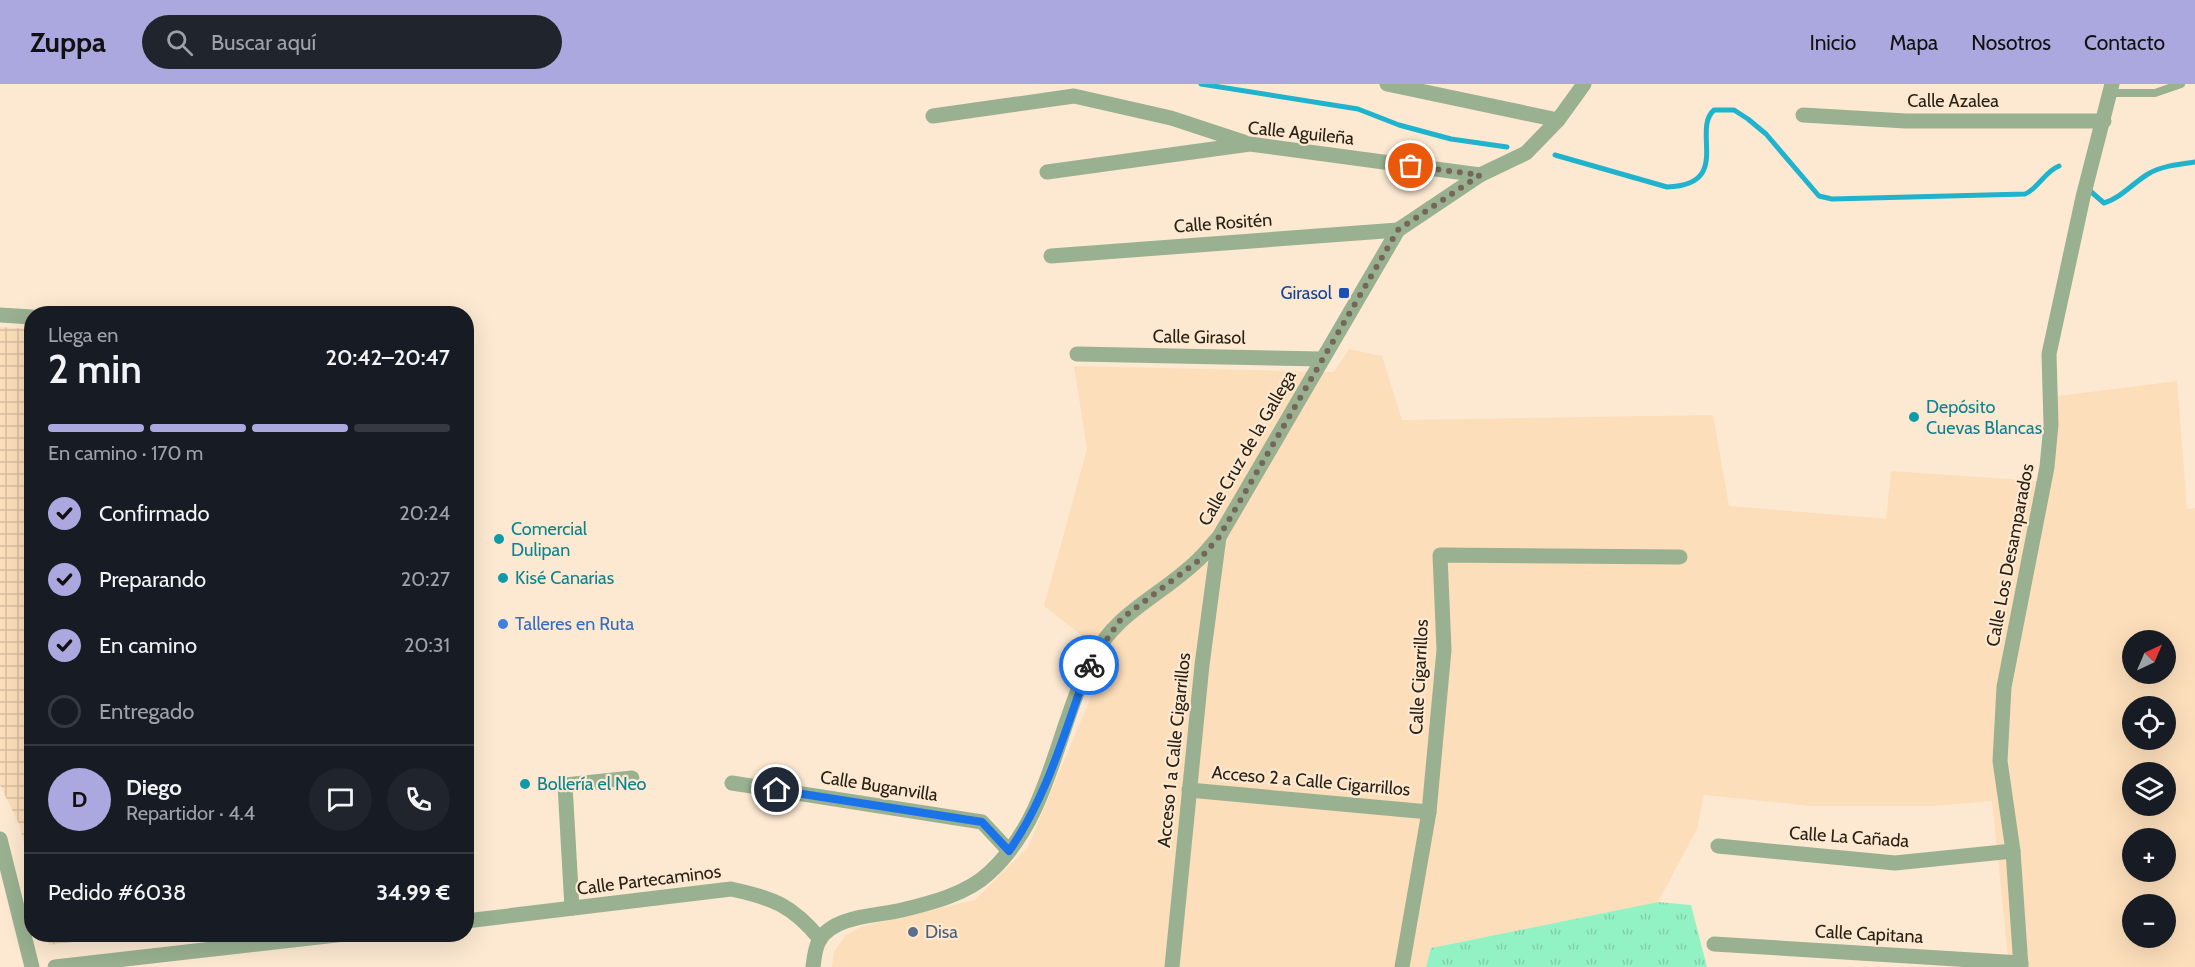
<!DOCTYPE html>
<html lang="es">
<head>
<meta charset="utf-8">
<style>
	:root { --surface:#171b24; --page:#20242c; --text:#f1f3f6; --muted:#9ea1a6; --line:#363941; --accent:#aba7df }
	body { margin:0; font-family:Cabin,sans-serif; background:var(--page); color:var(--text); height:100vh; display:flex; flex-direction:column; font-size:22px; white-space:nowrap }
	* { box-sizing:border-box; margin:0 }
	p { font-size:20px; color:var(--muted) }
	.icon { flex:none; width:33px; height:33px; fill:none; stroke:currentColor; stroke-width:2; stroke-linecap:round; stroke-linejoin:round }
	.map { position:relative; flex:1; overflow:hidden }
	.side { position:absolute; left:24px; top:222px; width:450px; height:636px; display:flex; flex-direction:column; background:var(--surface); border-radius:24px; box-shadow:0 6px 24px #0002 }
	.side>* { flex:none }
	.needle { width:39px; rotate:44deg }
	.buttons { position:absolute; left:2122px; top:546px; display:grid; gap:12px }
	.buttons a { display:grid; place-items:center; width:54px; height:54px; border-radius:50%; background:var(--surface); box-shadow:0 6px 24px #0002; font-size:30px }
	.pin { position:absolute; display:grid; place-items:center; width:51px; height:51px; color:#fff; margin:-26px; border:3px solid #fff; border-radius:50%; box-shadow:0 2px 6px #0007 }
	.courier { position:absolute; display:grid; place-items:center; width:60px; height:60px; margin:-30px; border:4px solid #1a73e8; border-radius:50%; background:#fff; color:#222; box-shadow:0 2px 8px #0007 }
	.overview em { font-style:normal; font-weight:600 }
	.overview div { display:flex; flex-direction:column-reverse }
	.overview { display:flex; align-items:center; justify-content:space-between; height:102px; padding:0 24px }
	h1 { font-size:39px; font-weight:600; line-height:45px }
	.bar { display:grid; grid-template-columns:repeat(4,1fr); gap:9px 6px; align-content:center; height:72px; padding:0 24px }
	.bar i { height:8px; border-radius:4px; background:var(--line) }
	.bar .active { background:var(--accent) }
	.bar p { grid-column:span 4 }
	.line { display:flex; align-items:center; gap:15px; padding:0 24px; border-top:2px solid var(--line) }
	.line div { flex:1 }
	.round { display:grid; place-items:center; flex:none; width:63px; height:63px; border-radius:32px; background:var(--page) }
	ol { padding:0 24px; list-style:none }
	li { display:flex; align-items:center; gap:18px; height:66px }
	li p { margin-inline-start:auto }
	li .icon { padding:6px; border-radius:50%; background:var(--accent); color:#111; stroke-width:4 }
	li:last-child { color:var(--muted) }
	li i { width:33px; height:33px; border:3px solid var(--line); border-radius:50% }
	header { display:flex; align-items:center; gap:36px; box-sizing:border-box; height:84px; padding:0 30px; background:var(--accent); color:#111 }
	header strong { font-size:28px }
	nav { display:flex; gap:33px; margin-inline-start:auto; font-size:21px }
	.search { width:420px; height:54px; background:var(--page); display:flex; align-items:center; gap:15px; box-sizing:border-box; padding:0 21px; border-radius:33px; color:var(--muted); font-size:22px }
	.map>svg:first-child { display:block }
</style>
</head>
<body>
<header>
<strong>Zuppa</strong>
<div class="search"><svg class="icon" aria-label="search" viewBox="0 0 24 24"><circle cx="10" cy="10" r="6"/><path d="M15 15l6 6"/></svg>Buscar aquí</div>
<nav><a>Inicio</a><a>Mapa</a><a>Nosotros</a><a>Contacto</a></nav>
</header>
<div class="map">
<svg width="2195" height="883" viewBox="0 0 2195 883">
	<defs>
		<pattern id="industrial-grid" width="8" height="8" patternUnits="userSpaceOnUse" patternTransform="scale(1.5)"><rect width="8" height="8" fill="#fcdeba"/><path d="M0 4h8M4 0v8" fill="none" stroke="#d8be9f"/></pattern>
		<pattern id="grass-tufts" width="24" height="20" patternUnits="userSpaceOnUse" patternTransform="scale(1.5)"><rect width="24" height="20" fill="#93f2c3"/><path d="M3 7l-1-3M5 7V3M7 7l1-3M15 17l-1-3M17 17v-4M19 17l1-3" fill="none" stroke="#7fcfa7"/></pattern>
	</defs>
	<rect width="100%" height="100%" fill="#fde9d1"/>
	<path fill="#fcdeba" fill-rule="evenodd" d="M1349,265L1382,272L1402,336L1713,331L1729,422L1886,435L1891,387L2051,398L2058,312L2177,297L2187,425L2195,424V883H2009L1992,717L1933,722H1811L1704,711L1697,745L1658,818L1431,864L1426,883H832L834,868L845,852L860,843L975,816L1028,763L1108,572L1044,522L1087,365L1074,282L1334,288ZM2133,556H2166V590H2133ZM2133,622H2166V656H2133ZM2133,688H2166V722H2133ZM2133,754H2166V788H2133ZM2133,820H2166V854H2133Z"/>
	<g fill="url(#industrial-grid)">
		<path d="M0,243L31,245V791L20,742L0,701Z"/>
		<path d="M46,851V850L131,851L49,861Z"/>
	</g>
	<path fill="url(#grass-tufts)" d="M1658,818L1691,821L1707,883H1426L1431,864Z"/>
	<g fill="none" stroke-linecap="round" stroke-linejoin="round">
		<g stroke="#1fb3ce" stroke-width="5">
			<path d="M1201,0L1358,25L1399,41L1451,55L1507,63"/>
			<path d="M1555,71L1667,103C1733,101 1691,46 1714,26H1734L1748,35L1766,50L1819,112L1832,115L2025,110C2039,104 2044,88 2059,82"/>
			<path d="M2089,106L2104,119C2121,114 2133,99 2148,90C2161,82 2180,80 2195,78"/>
		</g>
		<path stroke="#99b190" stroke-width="8" d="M2111,9H2155L2181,0"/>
		<g stroke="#99b190" stroke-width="15">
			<path d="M1387,0L1558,36"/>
			<path d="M1803,31L1906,37H2104"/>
			<path d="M933,32L1074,12L1171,34L1244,58"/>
			<path d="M1047,88L1250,60L1480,91"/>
			<path d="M1051,172L1398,146"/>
			<path d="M0,231L32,233"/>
			<path d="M1077,270L1321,275"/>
			<path d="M732,699L982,738L1009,767"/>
			<path d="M1189,706L1429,728"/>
			<path d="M0,755L32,883"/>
			<path d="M1718,762L1895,779L2013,767"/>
			<path d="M572,824L565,701L632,694"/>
			<path d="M466,837L731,805C773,814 792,821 820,855"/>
			<path d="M1714,860L2021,879"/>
			<path d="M55,883L345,850"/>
			<path d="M813,883C814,874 815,864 819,857C833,831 878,832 902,826C931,819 967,810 989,789C1049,735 1056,647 1090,578C1116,527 1160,513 1198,476C1206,469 1212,460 1219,453L1398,146L1480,91L1526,69L1558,36L1584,0"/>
			<path d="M1172,883L1202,581L1219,453"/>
			<path d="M1402,883L1429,728L1444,566L1440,471L1680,473"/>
			<path d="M2021,883L2013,767L2000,677L2004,603L2047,383L2051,340L2049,270L2083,113L2112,0"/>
		</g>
	</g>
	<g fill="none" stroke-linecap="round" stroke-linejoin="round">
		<path stroke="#746757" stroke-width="6" stroke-dasharray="0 10.8" d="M1089,581L1121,535L1198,477L1219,453L1398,146L1480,91L1411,82"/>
		<path stroke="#1a73e8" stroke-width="8" d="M777,706L982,738L1009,767C1048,712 1066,643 1089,581"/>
	</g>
	<rect fill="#1a4fb4" stroke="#fde9d1" stroke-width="2" x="1338" y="203" width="12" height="12" rx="3"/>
	<g fill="#0f9aa8" stroke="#fde9d1" stroke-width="2">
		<circle cx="1914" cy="333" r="6"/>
		<circle cx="499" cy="455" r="6"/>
		<circle cx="503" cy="494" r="6"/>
		<circle cx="525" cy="700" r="6"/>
	</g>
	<circle fill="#3f7fe0" stroke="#fde9d1" stroke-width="2" cx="503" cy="540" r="6"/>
	<circle fill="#5c6f8a" stroke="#fde9d1" stroke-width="2" cx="913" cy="848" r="6"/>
	<g text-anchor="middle" stroke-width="4.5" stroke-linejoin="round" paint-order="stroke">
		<g font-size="18" fill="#2a2115" stroke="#fde9d1">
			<text x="1953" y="23">Calle Azalea</text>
			<text transform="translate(1301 49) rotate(6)" y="6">Calle Aguileña</text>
			<text transform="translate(1223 139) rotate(-4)" y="6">Calle Rositén</text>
			<text transform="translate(1199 253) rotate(1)" y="6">Calle Girasol</text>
			<text transform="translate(1247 364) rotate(-60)" y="6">Calle Cruz de la Gallega</text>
			<text transform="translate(2010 471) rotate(-79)" y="6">Calle Los Desamparados</text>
			<text transform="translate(1419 593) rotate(-87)" y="6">Calle Cigarrillos</text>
			<text transform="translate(1174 666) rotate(-84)" y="6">Acceso 1 a Calle Cigarrillos</text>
			<text transform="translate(1311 697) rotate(5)" y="6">Acceso 2 a Calle Cigarrillos</text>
			<text transform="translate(879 702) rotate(9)" y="6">Calle Buganvilla</text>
			<text transform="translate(1849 753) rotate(4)" y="6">Calle La Cañada</text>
			<text transform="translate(649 796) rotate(-7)" y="6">Calle Partecaminos</text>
			<text transform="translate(1869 850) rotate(3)" y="6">Calle Capitana</text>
		</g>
		<g font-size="18" fill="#164399" stroke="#fde9d1" text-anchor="end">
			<text x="1332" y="215">Girasol</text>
		</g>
		<g font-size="18" fill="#0d838f" stroke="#fde9d1" text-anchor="start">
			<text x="1926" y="329">Depósito<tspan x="1926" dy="21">Cuevas Blancas</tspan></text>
			<text x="511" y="451">Comercial<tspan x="511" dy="21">Dulipan</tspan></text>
			<text x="515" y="500">Kisé Canarias</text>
			<text x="537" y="706">Bollería el Neo</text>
		</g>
		<g font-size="18" fill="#366cbe" stroke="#fde9d1" text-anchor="start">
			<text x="515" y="546">Talleres en Ruta</text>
		</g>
		<g font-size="18" fill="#4e5e75" stroke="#fde9d1" text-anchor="start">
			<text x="925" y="854">Disa</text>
		</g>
	</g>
</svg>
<div class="buttons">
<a><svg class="needle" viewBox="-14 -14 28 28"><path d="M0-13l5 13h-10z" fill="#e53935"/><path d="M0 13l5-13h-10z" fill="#9ea1a6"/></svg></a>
<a><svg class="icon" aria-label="locate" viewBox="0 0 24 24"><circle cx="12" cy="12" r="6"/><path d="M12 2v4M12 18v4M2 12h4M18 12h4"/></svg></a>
<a><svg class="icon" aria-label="layers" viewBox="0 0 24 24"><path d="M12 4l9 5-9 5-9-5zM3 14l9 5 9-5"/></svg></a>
<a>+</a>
<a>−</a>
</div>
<div class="pin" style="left:1411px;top:82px;background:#ea580c"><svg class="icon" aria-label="bag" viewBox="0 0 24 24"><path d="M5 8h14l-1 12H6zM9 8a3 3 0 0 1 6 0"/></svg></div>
<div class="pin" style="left:777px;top:706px;background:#1f2937"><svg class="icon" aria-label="home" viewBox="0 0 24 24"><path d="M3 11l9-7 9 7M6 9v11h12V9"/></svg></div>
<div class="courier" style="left:1089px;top:581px"><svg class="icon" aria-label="bike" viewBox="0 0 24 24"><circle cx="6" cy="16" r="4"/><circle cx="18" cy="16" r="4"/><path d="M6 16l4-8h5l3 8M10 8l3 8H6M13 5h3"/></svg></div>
<section class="side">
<div class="overview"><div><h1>2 min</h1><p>Llega en</p></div><em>20:42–20:47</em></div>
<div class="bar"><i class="active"></i><i class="active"></i><i class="active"></i><i></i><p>En camino · 170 m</p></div>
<ol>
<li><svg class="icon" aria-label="check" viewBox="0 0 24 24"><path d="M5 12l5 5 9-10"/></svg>Confirmado<p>20:24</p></li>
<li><svg class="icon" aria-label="check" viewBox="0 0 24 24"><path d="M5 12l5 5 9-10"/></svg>Preparando<p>20:27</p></li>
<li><svg class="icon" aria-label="check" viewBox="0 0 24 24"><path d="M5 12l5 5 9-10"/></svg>En camino<p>20:31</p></li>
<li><i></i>Entregado</li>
</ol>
<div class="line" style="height:108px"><b class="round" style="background:var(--accent);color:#111">D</b><div><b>Diego</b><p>Repartidor · 4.4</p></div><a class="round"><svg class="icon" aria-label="chat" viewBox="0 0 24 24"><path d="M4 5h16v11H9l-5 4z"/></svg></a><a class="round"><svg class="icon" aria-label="phone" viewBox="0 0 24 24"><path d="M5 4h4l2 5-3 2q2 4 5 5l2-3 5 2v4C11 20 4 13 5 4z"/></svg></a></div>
<div class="line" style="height:78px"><div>Pedido #6038</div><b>34.99 €</b></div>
</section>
</div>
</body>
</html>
